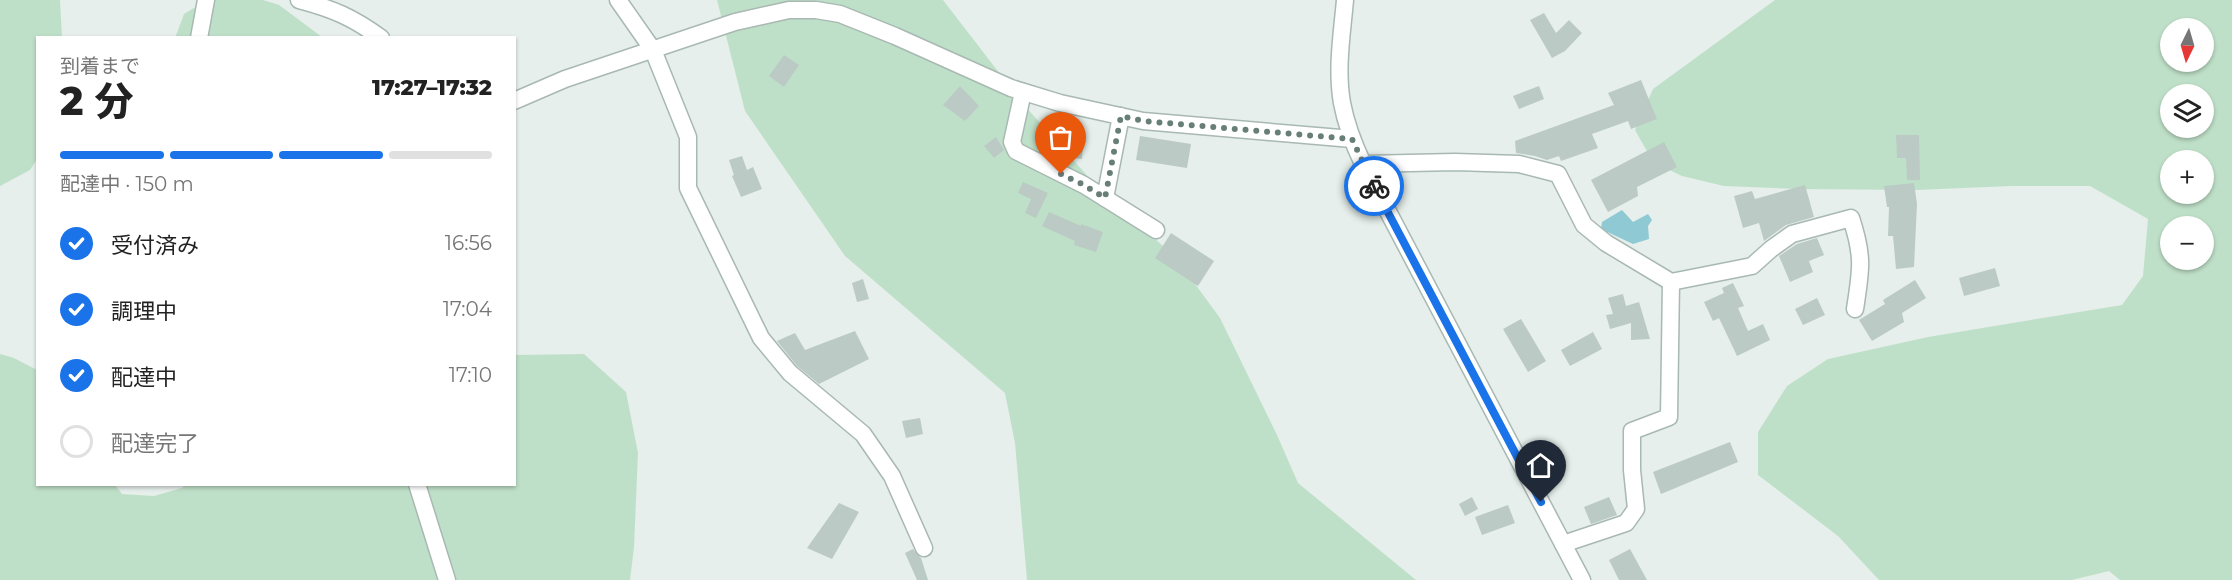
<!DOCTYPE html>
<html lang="ja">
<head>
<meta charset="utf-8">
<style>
	:root { --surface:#fff; --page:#f6f6f6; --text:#222; --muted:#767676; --line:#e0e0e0; --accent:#1a73e8 }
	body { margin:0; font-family:Montserrat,"Noto Sans JP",sans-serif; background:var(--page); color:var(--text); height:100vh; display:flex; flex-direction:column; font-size:22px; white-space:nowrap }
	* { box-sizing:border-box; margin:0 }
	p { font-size:20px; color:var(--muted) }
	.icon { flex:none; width:33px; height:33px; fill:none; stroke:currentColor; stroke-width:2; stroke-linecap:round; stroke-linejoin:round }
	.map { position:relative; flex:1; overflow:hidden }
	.side { position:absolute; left:36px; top:36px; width:480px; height:450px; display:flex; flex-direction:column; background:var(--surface); border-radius:0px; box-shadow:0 2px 4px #0004 }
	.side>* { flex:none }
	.needle { width:39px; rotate:185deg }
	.buttons { position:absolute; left:2160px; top:18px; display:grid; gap:12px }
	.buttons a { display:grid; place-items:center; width:54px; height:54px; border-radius:50%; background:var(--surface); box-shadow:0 2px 4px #0004; font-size:30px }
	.pin { position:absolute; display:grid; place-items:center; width:51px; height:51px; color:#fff; margin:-62px -26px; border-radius:50% 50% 50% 0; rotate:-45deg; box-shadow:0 0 6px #0007 }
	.pin .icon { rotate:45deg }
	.courier { position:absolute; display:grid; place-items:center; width:60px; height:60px; margin:-30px; border:4px solid #1a73e8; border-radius:50%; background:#fff; color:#222; box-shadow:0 2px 8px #0007 }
	.headline em { font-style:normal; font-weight:800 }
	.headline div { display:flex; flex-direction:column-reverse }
	.headline { display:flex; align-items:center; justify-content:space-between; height:102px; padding:0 24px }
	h1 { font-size:39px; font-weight:800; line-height:45px }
	.bar { display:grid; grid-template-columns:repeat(4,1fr); gap:9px 6px; align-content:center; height:72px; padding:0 24px }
	.bar i { height:8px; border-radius:4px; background:var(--line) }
	.bar .current { background:var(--accent) }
	.bar p { grid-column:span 4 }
	ol { padding:0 24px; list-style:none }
	li { display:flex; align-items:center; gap:18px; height:66px }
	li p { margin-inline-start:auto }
	li .icon { padding:6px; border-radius:50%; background:var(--accent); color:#fff; stroke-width:4 }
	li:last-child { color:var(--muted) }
	li i { width:33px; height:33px; border:3px solid var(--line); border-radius:50% }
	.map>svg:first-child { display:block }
</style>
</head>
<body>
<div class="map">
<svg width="2232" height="580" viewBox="0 0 2232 580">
	<rect width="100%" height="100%" fill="#e6efeb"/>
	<g fill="#bfe0c8" fill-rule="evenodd">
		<path d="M0,0H60L62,37L38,38L37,159L30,170L0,186Z"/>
		<path d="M207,0H263L279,5L322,37L175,38L184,14Z"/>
		<path d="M717,0H943L1024,105L1092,181L1176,258L1220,318L1277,435L1298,483L1416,580H1027L1015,443L1005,393L845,256L745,111Z"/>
		<path d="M1775,0H2232V580H2120L2109,571L2072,580H1879L1838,536L1758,475V432L1787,386L1828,359L1928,337L2122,305L2143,276L2148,219L2090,186H2011L1916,190L1797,189L1724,186L1682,176L1653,162L1635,130L1653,89ZM2170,28H2204V62H2170ZM2170,94H2204V128H2170ZM2170,160H2204V194H2170ZM2170,226H2204V260H2170Z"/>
		<path d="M0,354L14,358L37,370L38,484L115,485L122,494L154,496L182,488L185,484H514L515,355L584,354L626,392L638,453L634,547L630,580H0Z"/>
	</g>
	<path fill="#8ec9d4" d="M1622,210L1633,222L1648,214L1652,220L1648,226L1649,239L1633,244L1601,229L1602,222Z"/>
	<g fill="#bbcac4">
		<path d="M1544,13L1556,33L1569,20L1582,33L1565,51L1552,58L1530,20Z"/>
		<path d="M784,55L799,65L784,87L769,76Z"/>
		<path d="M1641,80L1657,119L1631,129L1628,121L1592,134L1598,148L1561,161L1559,156L1547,160L1535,156L1516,153L1515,141L1614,105L1608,93Z"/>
		<path d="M960,86L979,106L965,121L943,105Z"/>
		<path d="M1539,86L1544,99L1519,109L1513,96Z"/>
		<path d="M1054,130L1073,132V135L1084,137L1082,159L1051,156Z"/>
		<path d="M1896,135H1919L1920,180H1907L1906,158H1897Z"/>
		<path d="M1140,136L1191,144L1187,168L1136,160Z"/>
		<path d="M996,137L1004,150L994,158L984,146Z"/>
		<path d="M1664,142L1677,167L1637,187L1638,196L1608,212L1591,180Z"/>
		<path d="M742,156L747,170L753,167L762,189L741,197L732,176L734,175L729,160Z"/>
		<path d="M1023,182L1048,193L1036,218L1025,213L1031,199L1018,193Z"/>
		<path d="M1914,183L1917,204L1914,267L1896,269L1893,236H1888L1889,207H1887L1884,186Z"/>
		<path d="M1805,185L1814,217L1786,225L1764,241L1759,223L1743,228L1734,196L1752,191L1755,199Z"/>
		<path d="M1049,212L1081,226V224L1103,232L1096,252L1074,245L1075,241L1042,226Z"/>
		<path d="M1171,233L1214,261L1198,286L1155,258Z"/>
		<path d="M1817,238L1824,255L1809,261L1813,272L1790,282L1779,256L1797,244Z"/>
		<path d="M1995,268L2000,286L1964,296L1959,278Z"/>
		<path d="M863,279L869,299L857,302L852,283Z"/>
		<path d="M1915,280L1926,298L1902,313L1904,322L1872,341L1859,320L1885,304L1883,300Z"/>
		<path d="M1733,283L1744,306L1738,308L1748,331L1763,324L1770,340L1737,356L1719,318L1713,321L1704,302L1724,293L1722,288Z"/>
		<path d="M1623,294L1626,306L1639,302L1650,339L1631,340V323L1610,329L1606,315L1613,314L1608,298Z"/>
		<path d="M1817,298L1825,315L1803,325L1795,309Z"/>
		<path d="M1521,319L1546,361L1528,372L1503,329Z"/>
		<path d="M855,331L869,359L819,384L797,366L777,341L795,333L805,350Z"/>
		<path d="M1593,332L1602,349L1570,366L1561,350Z"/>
		<path d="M920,418L923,434L906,438L902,421Z"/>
		<path d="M1730,442L1738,462L1661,494L1653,472Z"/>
		<path d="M1472,497L1478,509L1465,516L1459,504Z"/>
		<path d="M1609,497L1617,515L1591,524L1584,507Z"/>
		<path d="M839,503L859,512L832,559L807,548Z"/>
		<path d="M1508,505L1515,523L1482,535L1475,517Z"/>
		<path d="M913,549L921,558L928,580H917L905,553Z"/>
		<path d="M1630,549L1647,580H1619L1609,560Z"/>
	</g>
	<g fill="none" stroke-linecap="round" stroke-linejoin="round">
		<g stroke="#a8b8b2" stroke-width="19">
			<g id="minor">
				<path d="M299,0C333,9 352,17 381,38"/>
				<path d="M618,0L653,50L688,137V188L761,338L790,373L863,434L892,476L924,548"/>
				<path d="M1345,0C1342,34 1336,69 1342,103C1346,124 1354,145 1363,164L1582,580"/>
				<path d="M199,38L206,0"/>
				<path d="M1023,92L1012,142L1016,151L1084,185L1156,230"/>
				<path d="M514,101L565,79L735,22L789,10H816L840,14L895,36L1011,88L1060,103L1143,121L1352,139"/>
				<path d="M1363,164L1455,162L1519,164L1558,174L1584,225L1606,243L1671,282L1752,266L1771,249L1792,234L1851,218C1864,257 1861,270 1855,309"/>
				<path d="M1105,198L1121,116"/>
				<path d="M417,484L447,580"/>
				<path d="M1563,544L1626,523L1636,509L1632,470V431L1669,417L1671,282"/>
			</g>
		</g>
		<use href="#minor" stroke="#fff" stroke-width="16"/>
	</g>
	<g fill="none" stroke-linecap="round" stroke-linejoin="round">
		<path stroke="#687f78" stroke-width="6" stroke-dasharray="0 10.8" d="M1061,174L1084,185L1105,198L1121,116L1143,121L1352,139L1374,186"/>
		<path stroke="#1a73e8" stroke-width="8" d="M1374,186L1541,502"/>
	</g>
</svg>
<div class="buttons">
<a><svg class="needle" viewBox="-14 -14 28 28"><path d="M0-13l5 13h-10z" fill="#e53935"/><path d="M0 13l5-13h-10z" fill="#767676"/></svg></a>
<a><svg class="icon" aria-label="layers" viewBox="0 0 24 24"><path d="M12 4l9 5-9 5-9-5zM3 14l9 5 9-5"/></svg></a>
<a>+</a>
<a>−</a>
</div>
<div class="pin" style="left:1061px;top:174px;background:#ea580c"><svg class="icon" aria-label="bag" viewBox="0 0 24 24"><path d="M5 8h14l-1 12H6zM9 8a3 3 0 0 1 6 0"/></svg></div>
<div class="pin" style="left:1541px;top:502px;background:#1f2937"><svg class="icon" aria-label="home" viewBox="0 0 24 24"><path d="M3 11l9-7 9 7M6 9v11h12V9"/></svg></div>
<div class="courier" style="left:1374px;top:186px"><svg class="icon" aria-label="bike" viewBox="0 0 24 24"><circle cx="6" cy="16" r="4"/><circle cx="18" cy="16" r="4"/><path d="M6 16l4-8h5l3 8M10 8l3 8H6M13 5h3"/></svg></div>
<section class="side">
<div class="headline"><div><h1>2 分</h1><p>到着まで</p></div><em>17:27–17:32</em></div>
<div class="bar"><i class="current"></i><i class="current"></i><i class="current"></i><i></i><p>配達中 · 150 m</p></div>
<ol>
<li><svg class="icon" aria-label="check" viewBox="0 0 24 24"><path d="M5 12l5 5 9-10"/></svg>受付済み<p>16:56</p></li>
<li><svg class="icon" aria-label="check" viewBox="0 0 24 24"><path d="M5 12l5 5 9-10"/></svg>調理中<p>17:04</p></li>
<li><svg class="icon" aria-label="check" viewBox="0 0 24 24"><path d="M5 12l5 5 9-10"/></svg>配達中<p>17:10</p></li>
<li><i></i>配達完了</li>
</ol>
</section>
</div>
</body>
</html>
